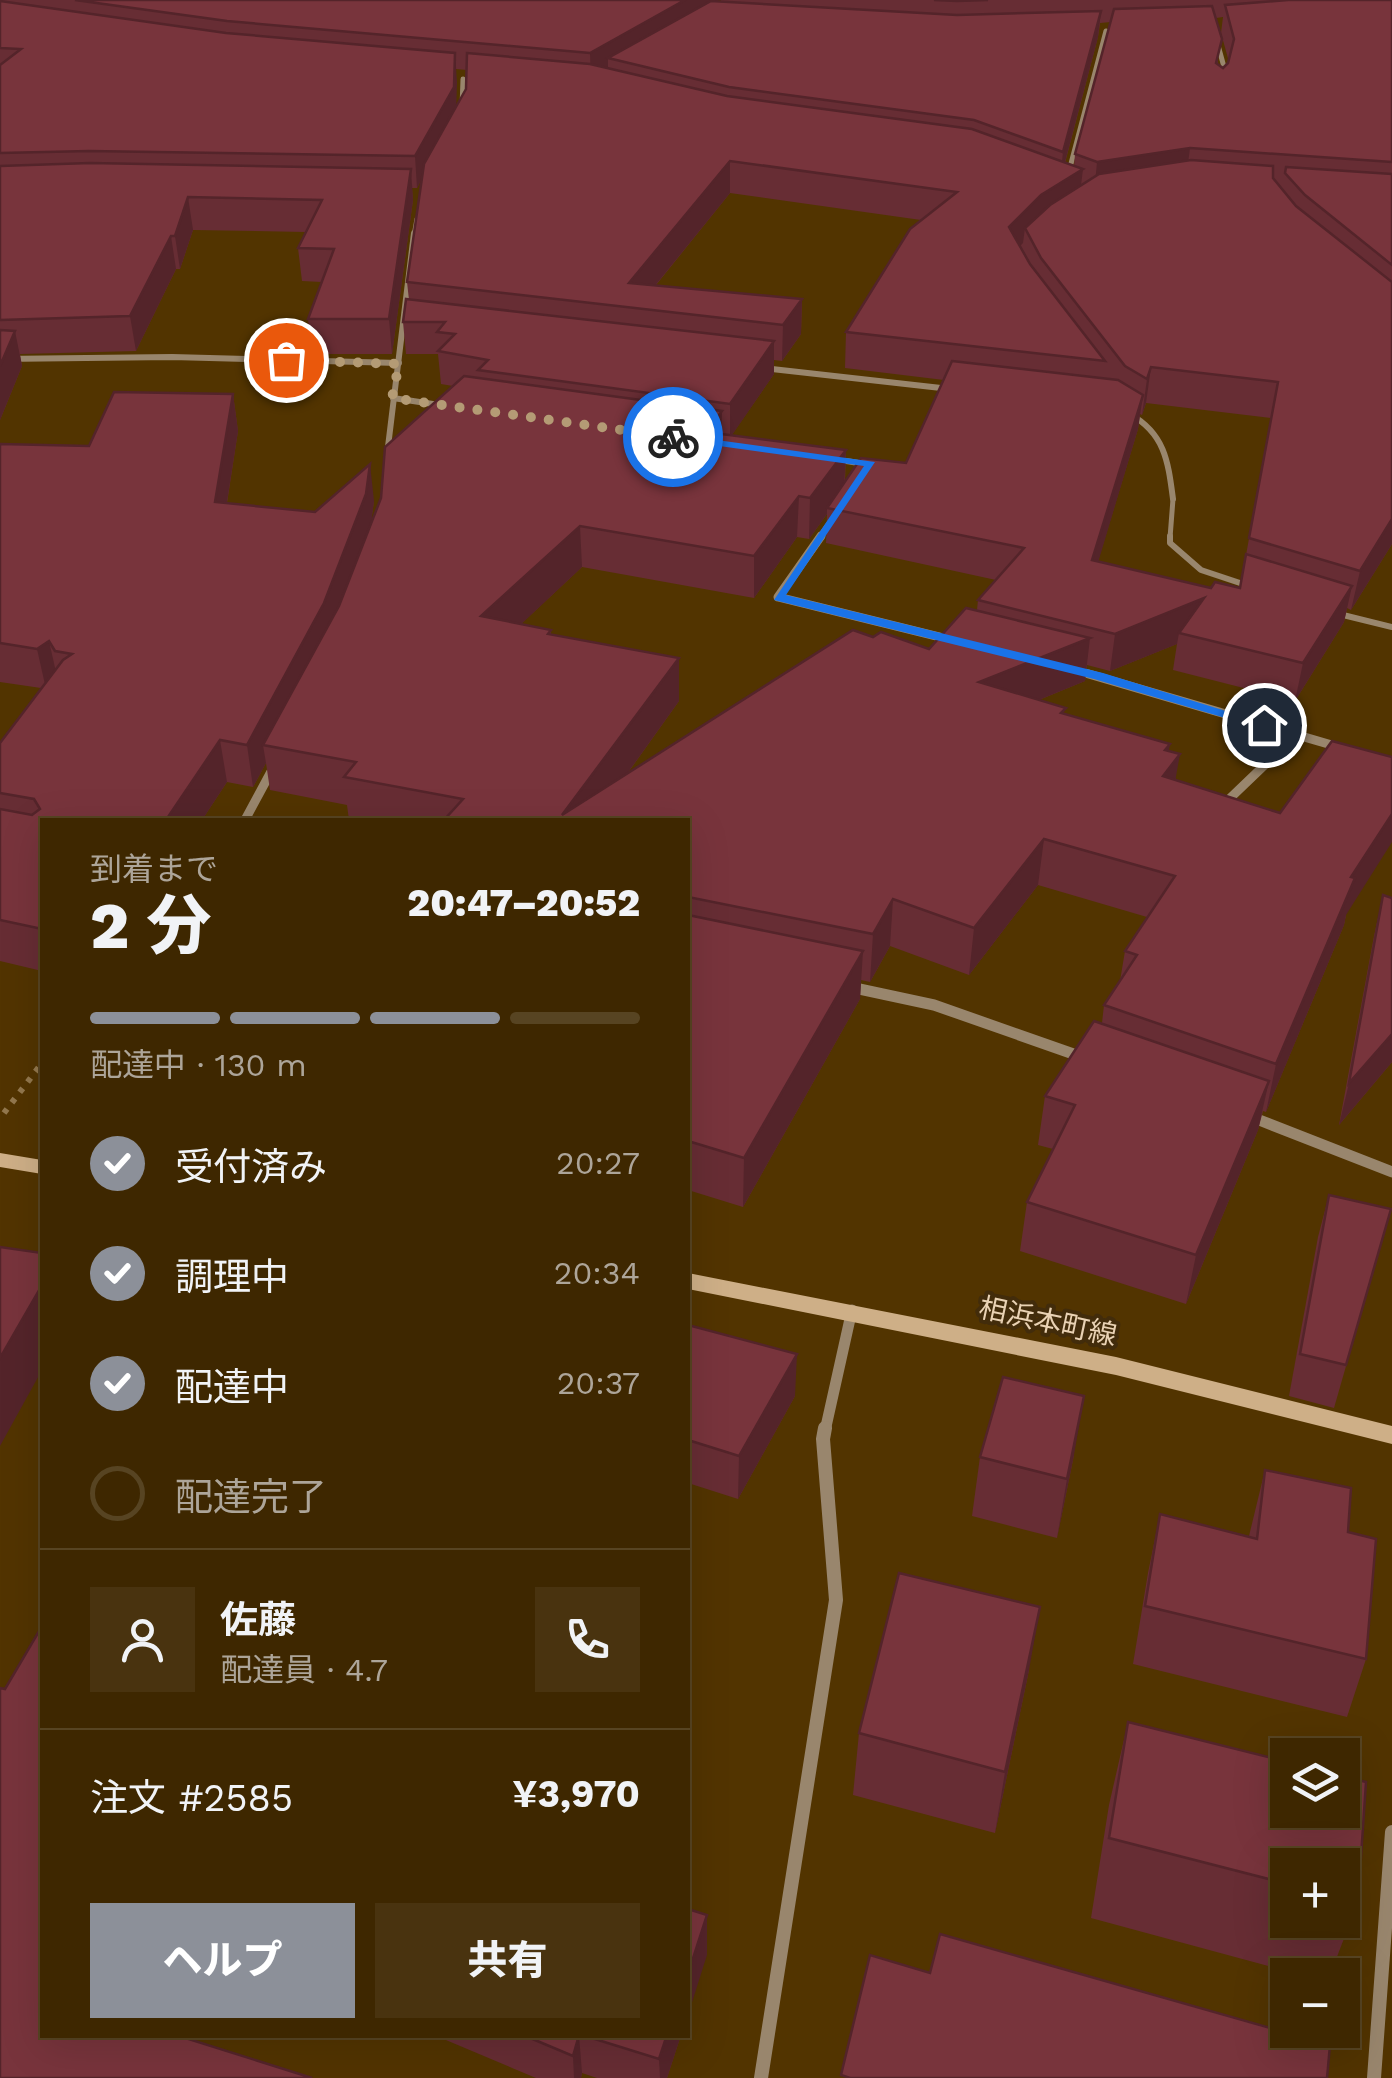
<!DOCTYPE html>
<html lang="ja">
<head>
<meta charset="utf-8">
<style>
	:root { --surface:#3e2700; --page:#49330f; --text:#f1f3f6; --muted:#ada599; --line:#574422; --accent:#8c9099 }
	body { margin:0; font-family:"Work Sans","Noto Sans JP",sans-serif; background:var(--page); color:var(--text); height:100vh; display:flex; flex-direction:column; font-size:38px; white-space:nowrap }
	* { box-sizing:border-box; margin:0 }
	p { font-size:32px; color:var(--muted) }
	.icon { flex:none; width:55px; height:55px; fill:none; stroke:currentColor; stroke-width:2; stroke-linecap:round; stroke-linejoin:round }
	.map { position:relative; flex:1; overflow:hidden }
	.details { position:absolute; left:40px; top:818px; width:650px; height:1220px; display:flex; flex-direction:column; background:var(--surface); border-radius:0px; box-shadow:0 10px 40px #0002,0 0 0 2px var(--line) }
	.details>* { flex:none }
	.buttons { position:absolute; left:1270px; top:1738px; display:grid; gap:20px }
	.buttons a { display:grid; place-items:center; width:90px; height:90px; border-radius:0px; background:var(--surface); box-shadow:0 10px 40px #0002,0 0 0 2px var(--line); font-size:50px }
	.pin { position:absolute; display:grid; place-items:center; width:85px; height:85px; color:#fff; margin:-42px; border:5px solid #fff; border-radius:50%; box-shadow:0 2px 10px #0007 }
	.courier { position:absolute; display:grid; place-items:center; width:100px; height:100px; margin:-50px; border:8px solid #1a73e8; border-radius:50%; background:#fff; color:#222; box-shadow:0 2px 12px #0007 }
	.summary em { font-style:normal; font-weight:800 }
	.summary div { display:flex; flex-direction:column-reverse }
	.summary { display:flex; align-items:center; justify-content:space-between; height:170px; padding:0 50px }
	h1 { font-size:65px; font-weight:800; line-height:75px }
	.bar { display:grid; grid-template-columns:repeat(4,1fr); gap:15px 10px; align-content:center; height:120px; padding:0 50px }
	.bar i { height:12px; border-radius:8px; background:var(--line) }
	.bar .on { background:var(--accent) }
	.bar p { grid-column:span 4 }
	.line { display:flex; align-items:center; gap:25px; padding:0 50px; border-top:2px solid var(--line) }
	.line div { flex:1 }
	.round { display:grid; place-items:center; flex:none; width:105px; height:105px; border-radius:0px; background:var(--page) }
	ol { padding:0 50px; list-style:none }
	li { display:flex; align-items:center; gap:30px; height:110px }
	li p { margin-inline-start:auto }
	li .icon { padding:10px; border-radius:50%; background:var(--accent); color:#fff; stroke-width:4 }
	li:last-child { color:var(--muted) }
	li i { width:55px; height:55px; border:5px solid var(--line); border-radius:50% }
	.cta { display:flex; gap:20px; margin-top:auto; padding:20px 50px }
	.cta a { flex:1; height:115px; border-radius:0px; background:var(--accent); color:#fff; font-size:40px; font-weight:800; line-height:115px; text-align:center }
	.cta a+a { background:var(--page); color:var(--text) }
	.map>svg:first-child { display:block }
</style>
</head>
<body>
<div class="map">
<svg width="1392" height="2078" viewBox="0 0 1392 2078">
	<rect width="100%" height="100%" fill="#523400"/>
	<g fill="none" stroke-linecap="round" stroke-linejoin="round">
		<path stroke="#92774d" stroke-width="6" stroke-dasharray="5 8" stroke-linecap="butt" d="M4,1113L42,1063"/>
		<path stroke="#99866d" stroke-width="5" d="M1170,538L1173,499"/>
		<g stroke="#99866d" stroke-width="6">
			<path d="M1170,536V543L1201,570L1249,586"/>
			<path d="M1339,614L1392,627"/>
		</g>
		<g stroke="#99866d" stroke-width="5">
			<path d="M1216,38L1224,67L1220,80"/>
			<path d="M462,108L463,79"/>
			<path d="M1068,175L1106,31"/>
			<path d="M414,236L417,219"/>
		</g>
		<g stroke="#99866d" stroke-width="6">
			<path d="M0,359L172,357L399,363"/>
			<path d="M763,368L950,389"/>
			<path d="M393,398L446,406"/>
			<path d="M1130,414C1165,434 1168,461 1173,499"/>
			<path d="M387,455L414,233"/>
			<path d="M834,459L871,465"/>
			<path d="M819,538L832,520"/>
		</g>
		<g stroke="#99866d" stroke-width="9">
			<path d="M821,536L778,597L952,640"/>
			<path d="M1075,670L1342,748"/>
			<path d="M1224,804L1297,734"/>
			<path d="M245,820L273,768"/>
		</g>
		<g stroke="#99866d" stroke-width="11">
			<path d="M850,987L934,1005L1082,1057"/>
			<path d="M1249,1116L1392,1172"/>
			<path d="M825,1431L852,1310"/>
		</g>
		<g stroke="#99866d" stroke-width="14">
			<path d="M761,2078L836,1600L823,1439L825,1428"/>
			<path d="M1374,2078L1392,1832"/>
		</g>
		<g fill="#ceaf87" fill-rule="evenodd">
			<path d="M0,1153L42,1160V1174L0,1167Z"/>
			<path d="M688,1273L1116,1357L1392,1426V1444L1116,1375L688,1289Z"/>
		</g>
	</g>
	<g fill="#672d34" fill-rule="evenodd">
		<path d="M0,0H718L717,2H721V0H1392V544L1351,610L1347,608L1344,622L1295,701L1173,670L1177,644L1110,671L1087,665L1085,681L1039,700L1065,714L1169,751L1176,780L1346,915L1344,925L1266,1112L1263,1111L1258,1130L1186,1304L1020,1251L1027,1202L1053,1149L1038,1145L1045,1096L1102,1023L1104,1005L1120,981L1125,951L1147,917L1038,885L969,975L890,946L870,982L861,980L860,999L743,1207L688,1190V820H349L347,805L270,790L266,763L253,787L227,782L202,820H42V971L0,961V743L41,688L0,682V444L89,446L233,394L238,431L227,503L315,512L374,501L371,522L453,386L441,384L438,354H406L403,322L409,300L407,282L422,178L417,188H412L413,200L392,354H312L308,319L322,282L302,281L298,248L306,232L193,230L180,269H176L136,351L20,354L22,366L0,420ZM1223,17L1221,33L1229,62L1223,68L1218,64L1216,18ZM1111,22L1075,154L1074,166L1065,163L1098,37L1100,23ZM456,69L467,70L466,89L456,107ZM730,193L921,220L846,332L845,368L944,380L906,463L845,482L846,450L731,436L774,374V360L782,361L801,334L802,299L656,285ZM1146,403L1271,418L1240,588H1211L1098,561L1138,429L1140,414L1142,415ZM827,514L826,543L996,580L978,600L977,610L929,649L873,637L627,774L679,701L551,634V630L521,624L582,567L754,598L797,537L809,539Z"/>
		<path d="M1383,895L1392,1062L1339,1125L1374,936Z"/>
		<path d="M1329,1195L1391,1209L1334,1408L1289,1396L1318,1237Z"/>
		<path d="M688,1325L795,1396L738,1499L688,1483Z"/>
		<path d="M1074,1455L1057,1538L972,1516L980,1457Z"/>
		<path d="M1265,1470L1348,1532L1366,1659L1347,1717L1133,1664L1148,1573L1160,1514L1249,1536Z"/>
		<path d="M1029,1670L995,1833L853,1795L859,1733Z"/>
		<path d="M1128,1722L1288,1762V1810H1342V1776L1366,1782L1358,1902L1330,1975H1302L1091,1918L1109,1805ZM1288,1865H1342V1920H1288Z"/>
		<path d="M434,2035H681L667,2078H597L582,2073L581,2078H536Z"/>
	</g>
	<g fill="#54242a">
		<path d="M685,0H718L705,16L608,58V71L591,82L590,53Z"/>
		<path d="M1101,11L1098,37L1060,181L1063,152Z"/>
		<path d="M455,53L457,82L456,116L417,188L415,156Z"/>
		<path d="M1190,148L1186,179L1094,194L1097,162Z"/>
		<path d="M730,161V193L637,308L629,283Z"/>
		<path d="M411,169L413,200L392,354L389,319Z"/>
		<path d="M1083,169L1079,202L1025,228L1023,243L1006,261L1009,227L1041,195Z"/>
		<path d="M188,197L193,230L180,269L175,236Z"/>
		<path d="M171,236L176,269L136,351L130,316Z"/>
		<path d="M802,299L801,334L782,361L783,325Z"/>
		<path d="M15,331L22,366L0,420V366Z"/>
		<path d="M774,341V374L730,438V404Z"/>
		<path d="M1151,367L1146,403L1142,415L1147,379Z"/>
		<path d="M233,394L238,431L221,540L215,502Z"/>
		<path d="M1143,395L1138,429L1088,596L1092,560Z"/>
		<path d="M722,411L721,450L706,432Z"/>
		<path d="M846,450L844,490L827,508V514L809,539L810,498Z"/>
		<path d="M370,464L374,501L370,532L329,643L263,745L266,763L253,787L247,745Z"/>
		<path d="M799,496L797,537L754,598V556Z"/>
		<path d="M1392,519V544L1351,610L1360,571Z"/>
		<path d="M580,526L582,567L484,659L481,616Z"/>
		<path d="M1352,586L1344,622L1295,701L1303,663Z"/>
		<path d="M1204,598L1179,633L1177,644L1110,671L1115,634Z"/>
		<path d="M1090,638L1085,681L975,726L979,682Z"/>
		<path d="M49,641L58,681L46,689L37,649Z"/>
		<path d="M679,658V701L594,820L562,815Z"/>
		<path d="M220,740L227,782L202,820H166Z"/>
		<path d="M1170,744L1165,773L1180,754L1172,799L1161,791L1165,750Z"/>
		<path d="M1392,814V842L1346,915L1344,925L1266,1112L1276,1064L1351,877Z"/>
		<path d="M1044,839L1038,885L969,975L974,928Z"/>
		<path d="M893,899L890,946L870,982L873,934Z"/>
		<path d="M863,951L860,999L743,1207L744,1158Z"/>
		<path d="M1392,1034V1062L1339,1125L1349,1083Z"/>
		<path d="M1269,1081L1258,1130L1186,1304L1196,1255Z"/>
		<path d="M42,1285V1370L0,1446V1358Z"/>
		<path d="M797,1354L795,1396L738,1499L739,1456Z"/>
		<path d="M1084,1396L1074,1455L1057,1538L1067,1479Z"/>
		<path d="M1040,1607L1029,1670L995,1833L1005,1772Z"/>
		<path d="M707,1915V1955L688,2015V1974Z"/>
		<path d="M579,2035L582,2073L581,2078H574L573,2056Z"/>
		<path d="M667,2035H681L667,2078H660L659,2059Z"/>
	</g>
	<g fill="#78343c" stroke="#54242a" stroke-width="2.5">
		<path d="M75,0H685L590,53L227,21Z"/>
		<path d="M934,0H988L957,1Z"/>
		<path d="M1288,0H1392V162L1190,148L1097,162L1075,154L1114,9L1212,6L1222,39L1216,63L1223,68L1228,63L1234,39L1225,5Z"/>
		<path d="M0,1L226,33L455,53L454,87L415,156L89,151L0,153V65L21,49L0,48Z"/>
		<path d="M711,1L957,15L1101,11L1063,152L974,120L729,87L608,58Z"/>
		<path d="M467,53L590,64L727,96L972,129L1083,169L1041,195L1009,227L1030,264L1105,361L846,332L910,229L957,192L730,161L629,283L802,299L783,325L407,282L424,164L466,89Z"/>
		<path d="M1191,160L1273,166V178L1296,206L1392,282V519L1360,571L1249,538L1278,382L1151,367L1147,379L1125,366L1041,258L1025,228L1050,205L1099,174Z"/>
		<path d="M90,163L411,169L389,319H308L334,249L298,248L322,200L188,197L175,236H171L130,316L0,320V166Z"/>
		<path d="M1286,167L1392,174V265L1305,195L1285,173Z"/>
		<path d="M406,299L774,341L730,404L478,370L488,360L438,351L455,334L437,332L445,322H403Z"/>
		<path d="M0,330L15,331L0,366Z"/>
		<path d="M952,361L1118,380L1143,395L1092,560L1211,588L1215,582L1240,588L1246,554L1352,586L1303,663L1179,633L1204,598L1115,634L978,600L1024,548L827,508L861,458L906,463Z"/>
		<path d="M464,376L722,411L706,432L846,450L810,498L799,496L754,556L580,526L481,616L551,630L548,634L679,658L562,815L853,630L873,637L881,632L929,649L966,608L1090,638L979,682L1066,708L1061,713L1170,744L1165,750L1180,754L1163,776L1280,813L1332,741L1392,757V814L1351,877L1355,878L1276,1064L1104,1005L1137,955L1125,951L1175,876L1044,839L974,928L893,899L873,934L688,897V820H444L463,799L344,777L356,762L263,745L339,606L381,498L385,447Z"/>
		<path d="M114,392L233,394L215,502L315,512L370,464L366,494L324,603L247,745L220,740L166,820H42V929L0,920V809L32,815L40,809L34,799L0,793V743L63,660L72,654L55,651L49,641L37,649L0,643V444L89,446Z"/>
		<path d="M1383,895L1392,898V1034L1349,1083Z"/>
		<path d="M688,915L863,951L744,1158L688,1141Z"/>
		<path d="M1094,1021L1269,1081L1196,1255L1027,1202L1075,1105L1045,1096Z"/>
		<path d="M1329,1195L1391,1209L1346,1365L1300,1354Z"/>
		<path d="M0,1247L42,1253V1285L0,1358Z"/>
		<path d="M688,1325L797,1354L739,1456L688,1440Z"/>
		<path d="M1003,1377L1084,1396L1067,1479L980,1457Z"/>
		<path d="M1265,1470L1351,1488L1348,1532L1376,1539L1366,1659L1145,1606L1160,1514L1257,1539Z"/>
		<path d="M899,1573L1040,1607L1005,1772L859,1733Z"/>
		<path d="M42,1626V2035H176L312,2078H0V1688L5,1689Z"/>
		<path d="M1128,1722L1288,1762V1810H1342V1776L1366,1782L1358,1902L1342,1898V1865H1288V1884L1109,1838Z"/>
		<path d="M688,1909L707,1915L688,1974Z"/>
		<path d="M940,1934L1330,2045L1327,2078H850L841,2075L870,1955L930,1973Z"/>
		<path d="M523,2035H579L573,2056Z"/>
		<path d="M582,2035H667L659,2059Z"/>
	</g>
	<path fill="#1a73e8" d="M673,434L875,462L786,595L1103,673L1271,725L1259,728L1094,679L774,600L864,466L669,439Z"/>
	<g fill="none" stroke-linecap="round" stroke-linejoin="round">
		<path stroke="#b49b75" stroke-width="10" stroke-dasharray="0 18" d="M286,360L399,364L392,398L673,437"/>
	</g>
	<g text-anchor="middle" stroke-width="8" stroke-linejoin="round" paint-order="stroke">
		<g font-size="28" fill="#e9d2b4" stroke="#422c0b">
			<text transform="translate(1048 1321) rotate(12)" y="10">相浜本町線</text>
		</g>
	</g>
</svg>
<div class="buttons">
<a><svg class="icon" aria-label="layers" viewBox="0 0 24 24"><path d="M12 4l9 5-9 5-9-5zM3 14l9 5 9-5"/></svg></a>
<a>+</a>
<a>−</a>
</div>
<div class="pin" style="left:286px;top:360px;background:#ea580c"><svg class="icon" aria-label="bag" viewBox="0 0 24 24"><path d="M5 8h14l-1 12H6zM9 8a3 3 0 0 1 6 0"/></svg></div>
<div class="pin" style="left:1264px;top:725px;background:#1f2937"><svg class="icon" aria-label="home" viewBox="0 0 24 24"><path d="M3 11l9-7 9 7M6 9v11h12V9"/></svg></div>
<div class="courier" style="left:673px;top:437px"><svg class="icon" aria-label="bike" viewBox="0 0 24 24"><circle cx="6" cy="16" r="4"/><circle cx="18" cy="16" r="4"/><path d="M6 16l4-8h5l3 8M10 8l3 8H6M13 5h3"/></svg></div>
<section class="details">
<div class="summary"><div><h1>2 分</h1><p>到着まで</p></div><em>20:47–20:52</em></div>
<div class="bar"><i class="on"></i><i class="on"></i><i class="on"></i><i></i><p>配達中 · 130 m</p></div>
<ol>
<li><svg class="icon" aria-label="check" viewBox="0 0 24 24"><path d="M5 12l5 5 9-10"/></svg>受付済み<p>20:27</p></li>
<li><svg class="icon" aria-label="check" viewBox="0 0 24 24"><path d="M5 12l5 5 9-10"/></svg>調理中<p>20:34</p></li>
<li><svg class="icon" aria-label="check" viewBox="0 0 24 24"><path d="M5 12l5 5 9-10"/></svg>配達中<p>20:37</p></li>
<li><i></i>配達完了</li>
</ol>
<div class="line" style="height:180px"><a class="round"><svg class="icon" aria-label="person" viewBox="0 0 24 24"><circle cx="12" cy="8" r="4"/><path d="M4 21q1-7 8-7t8 7"/></svg></a><div><b>佐藤</b><p>配達員 · 4.7</p></div><a class="round"><svg class="icon" aria-label="phone" viewBox="0 0 24 24"><path d="M5 4h4l2 5-3 2q2 4 5 5l2-3 5 2v4C11 20 4 13 5 4z"/></svg></a></div>
<div class="line" style="height:130px"><div>注文 #2585</div><b>¥3,970</b></div>
<div class="cta"><a>ヘルプ</a><a>共有</a></div>
</section>
</div>
</body>
</html>
